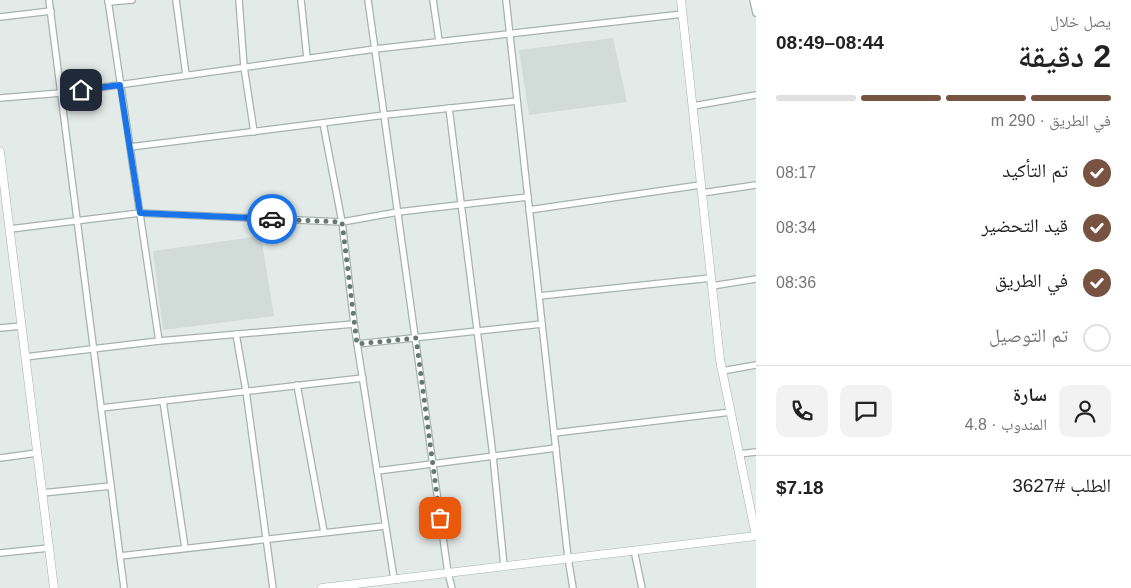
<!DOCTYPE html>
<html lang="ar">
<head>
<meta charset="utf-8">
<style>
	:root { --surface:#fff; --page:#f2f2f2; --text:#222; --muted:#767676; --line:#e0e0e0; --accent:#785342 }
	body { margin:0; font-family:Arial,"Noto Naskh Arabic",sans-serif; background:var(--page); color:var(--text); direction:rtl; height:100vh; display:flex; flex-direction:column; font-size:19px; white-space:nowrap }
	* { box-sizing:border-box; margin:0 }
	p { font-size:16px; color:var(--muted) }
	.icon { flex:none; width:28px; height:28px; fill:none; stroke:currentColor; stroke-width:2; stroke-linecap:round; stroke-linejoin:round }
	.map { position:relative; flex:1; overflow:hidden; direction:ltr }
	.sheet { display:flex; flex-direction:column; background:var(--surface); width:375px }
	.sheet>* { flex:none }
	.pin { position:absolute; display:grid; place-items:center; width:42px; height:42px; color:#fff; margin:-21px; border-radius:10px; box-shadow:0 2px 8px #0006 }
	.courier { position:absolute; display:grid; place-items:center; width:50px; height:50px; margin:-25px; border:4px solid #1a73e8; border-radius:50%; background:#fff; color:#222; box-shadow:0 1px 6px #0007 }
	.headline em { font-style:normal; font-weight:600 }
	.headline div { display:flex; flex-direction:column-reverse }
	.headline { display:flex; align-items:center; justify-content:space-between; height:85px; padding:0 20px }
	h1 { font-size:32px; font-weight:600; line-height:38px }
	.bar { display:grid; grid-template-columns:repeat(4,1fr); gap:8px 5px; align-content:center; height:60px; padding:0 20px }
	.bar i { height:6px; border-radius:4px; background:var(--line) }
	.bar .current { background:var(--accent) }
	.bar p { grid-column:span 4 }
	.line { display:flex; align-items:center; gap:12px; padding:0 20px; border-top:1px solid var(--line) }
	.line div { flex:1 }
	.round { display:grid; place-items:center; flex:none; width:52px; height:52px; border-radius:10px; background:var(--page) }
	ol { padding:0 20px; list-style:none }
	li { display:flex; align-items:center; gap:15px; height:55px }
	li p { margin-inline-start:auto }
	li .icon { padding:5px; border-radius:50%; background:var(--accent); color:#fff; stroke-width:4 }
	li:last-child { color:var(--muted) }
	li i { width:28px; height:28px; border:2px solid var(--line); border-radius:50% }
	main { display:flex; flex:1; min-height:0 }
	.map>svg:first-child { display:block }
</style>
</head>
<body>
<main>
<section class="sheet">
<div class="headline"><div><h1>2 دقيقة</h1><p>يصل خلال</p></div><em>08:44–08:49</em></div>
<div class="bar"><i class="current"></i><i class="current"></i><i class="current"></i><i></i><p>في الطريق · 290 m</p></div>
<ol>
<li><svg class="icon" aria-label="check" viewBox="0 0 24 24"><path d="M5 12l5 5 9-10"/></svg>تم التأكيد<p>08:17</p></li>
<li><svg class="icon" aria-label="check" viewBox="0 0 24 24"><path d="M5 12l5 5 9-10"/></svg>قيد التحضير<p>08:34</p></li>
<li><svg class="icon" aria-label="check" viewBox="0 0 24 24"><path d="M5 12l5 5 9-10"/></svg>في الطريق<p>08:36</p></li>
<li><i></i>تم التوصيل</li>
</ol>
<div class="line" style="height:90px"><a class="round"><svg class="icon" aria-label="person" viewBox="0 0 24 24"><circle cx="12" cy="8" r="4"/><path d="M4 21q1-7 8-7t8 7"/></svg></a><div><b>سارة</b><p>المندوب · 4.8</p></div><a class="round"><svg class="icon" aria-label="chat" viewBox="0 0 24 24"><path d="M4 5h16v11H9l-5 4z"/></svg></a><a class="round"><svg class="icon" aria-label="phone" viewBox="0 0 24 24"><path d="M5 4h4l2 5-3 2q2 4 5 5l2-3 5 2v4C11 20 4 13 5 4z"/></svg></a></div>
<div class="line" style="height:65px"><div>الطلب #3627</div><b>$7.18</b></div>
</section>
<div class="map">
<svg width="756" height="588" viewBox="0 0 756 588">
	<rect width="100%" height="100%" fill="#e3ebe8"/>
	<g fill="#d1dbd7">
		<path d="M613,38L627,102L529,115L519,50Z"/>
		<path d="M261,236L274,316L163,330L153,251Z"/>
	</g>
	<g fill="none" stroke-linecap="round" stroke-linejoin="round">
		<g stroke="#a6b2af" stroke-width="8">
			<g id="minor">
				<path d="M49,0L124,588"/>
				<path d="M108,0L159,341"/>
				<path d="M176,0L186,75"/>
				<path d="M239,0L244,67L254,132"/>
				<path d="M301,0L307,58"/>
				<path d="M368,0L448,573L452,588"/>
				<path d="M433,0L439,41"/>
				<path d="M506,0L568,558L573,588"/>
				<path d="M753,0L756,13"/>
				<path d="M108,2L132,0"/>
				<path d="M0,17L51,11"/>
				<path d="M0,98L61,93L375,49L683,14"/>
				<path d="M693,106L756,95"/>
				<path d="M449,108L493,456L504,566"/>
				<path d="M323,123L342,222L354,324L394,579"/>
				<path d="M130,147L385,115L517,101"/>
				<path d="M702,193L756,185"/>
				<path d="M529,210L700,185"/>
				<path d="M10,229L140,213L342,222L398,212L528,197"/>
				<path d="M712,286L756,279"/>
				<path d="M539,296L711,278"/>
				<path d="M0,328L22,326"/>
				<path d="M236,334L246,391L273,588"/>
				<path d="M357,344L542,324"/>
				<path d="M25,357L159,341L354,324"/>
				<path d="M722,371L756,365"/>
				<path d="M297,385L324,532"/>
				<path d="M163,401L185,548"/>
				<path d="M101,408L363,378"/>
				<path d="M554,433L731,412"/>
				<path d="M739,454L756,452"/>
				<path d="M0,458L37,453"/>
				<path d="M377,471L556,448"/>
				<path d="M42,493L111,486"/>
				<path d="M634,550L642,588"/>
				<path d="M0,553L49,548"/>
				<path d="M120,556L385,526"/>
			</g>
		</g>
		<g stroke="#a6b2af" stroke-width="9">
			<g id="tertiary">
				<path d="M681,0L720,360L756,536"/>
				<path d="M0,152L54,588"/>
				<path d="M322,588L756,536"/>
			</g>
		</g>
		<use href="#minor" stroke="#fff" stroke-width="5.5"/>
		<use href="#tertiary" stroke="#fff" stroke-width="8"/>
	</g>
	<g fill="none" stroke-linecap="round" stroke-linejoin="round">
		<path stroke="#687874" stroke-width="5" stroke-dasharray="0 9" d="M272,219L342,222L357,344L416,338L440,518"/>
		<path stroke="#1a73e8" stroke-width="6" d="M81,90L120,85L140,213L272,219"/>
	</g>
</svg>
<div class="pin" style="left:440px;top:518px;background:#ea580c"><svg class="icon" aria-label="bag" viewBox="0 0 24 24"><path d="M5 8h14l-1 12H6zM9 8a3 3 0 0 1 6 0"/></svg></div>
<div class="pin" style="left:81px;top:90px;background:#1f2937"><svg class="icon" aria-label="home" viewBox="0 0 24 24"><path d="M3 11l9-7 9 7M6 9v11h12V9"/></svg></div>
<div class="courier" style="left:272px;top:219px"><svg class="icon" aria-label="car" viewBox="0 0 24 24"><path d="M5 17H2v-5l4-1 3-4h7l3 4 3 1v5h-3M9 17h6M6 11h13"/><circle cx="7" cy="17" r="2"/><circle cx="17" cy="17" r="2"/></svg></div>
</div>
</main>
</body>
</html>
